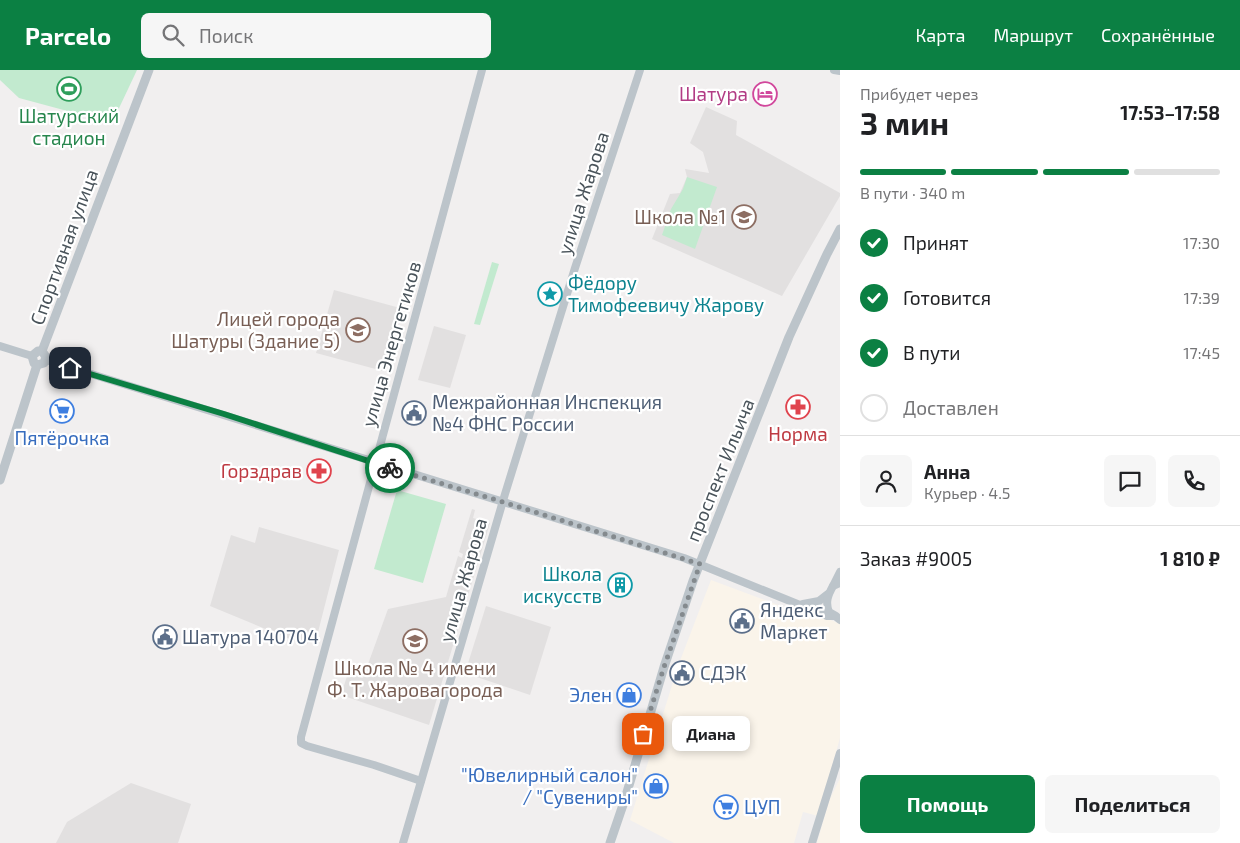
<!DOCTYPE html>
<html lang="ru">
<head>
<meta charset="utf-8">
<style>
	:root { --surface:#fff; --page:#f6f6f6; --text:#202124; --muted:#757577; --line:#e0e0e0; --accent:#0b8043 }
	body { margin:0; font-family:"Exo 2",sans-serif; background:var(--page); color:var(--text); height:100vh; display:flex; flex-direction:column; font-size:19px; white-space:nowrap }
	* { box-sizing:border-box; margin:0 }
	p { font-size:16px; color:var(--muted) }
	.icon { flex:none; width:28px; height:28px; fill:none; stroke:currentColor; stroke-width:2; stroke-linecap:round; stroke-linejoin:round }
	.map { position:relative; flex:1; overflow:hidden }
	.side { display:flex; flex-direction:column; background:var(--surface); width:400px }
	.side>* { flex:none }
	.pin { position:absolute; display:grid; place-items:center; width:42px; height:42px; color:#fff; margin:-21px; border-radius:10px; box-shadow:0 2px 8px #0006 }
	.courier { position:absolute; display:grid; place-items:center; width:50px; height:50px; margin:-25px; border:4px solid #0b8043; border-radius:50%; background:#fff; color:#222; box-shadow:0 1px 6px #0007 }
	.bubble { position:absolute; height:35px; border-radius:8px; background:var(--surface); box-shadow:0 2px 8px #0003; font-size:16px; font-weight:700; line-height:35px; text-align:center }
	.overview em { font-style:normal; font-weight:700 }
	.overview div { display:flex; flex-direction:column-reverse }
	.overview { display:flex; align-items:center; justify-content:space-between; height:85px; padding:0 20px }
	h1 { font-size:32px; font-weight:700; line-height:38px }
	.bar { display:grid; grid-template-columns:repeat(4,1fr); gap:8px 5px; align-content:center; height:60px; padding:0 20px }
	.bar i { height:6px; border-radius:4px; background:var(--line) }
	.bar .on { background:var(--accent) }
	.bar p { grid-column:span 4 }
	.line { display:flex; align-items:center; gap:12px; padding:0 20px; border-top:1px solid var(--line) }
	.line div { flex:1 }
	.round { display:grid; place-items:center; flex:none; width:52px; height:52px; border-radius:8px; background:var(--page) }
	ol { padding:0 20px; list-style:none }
	li { display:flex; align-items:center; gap:15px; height:55px }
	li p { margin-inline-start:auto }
	li .icon { padding:5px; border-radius:50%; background:var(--accent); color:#fff; stroke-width:4 }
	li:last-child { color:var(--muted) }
	li i { width:28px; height:28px; border:2px solid var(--line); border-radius:50% }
	.cta { display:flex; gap:10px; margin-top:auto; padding:10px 20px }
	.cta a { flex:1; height:58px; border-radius:8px; background:var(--accent); color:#fff; font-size:20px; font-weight:700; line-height:58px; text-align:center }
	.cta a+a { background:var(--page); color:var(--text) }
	header { display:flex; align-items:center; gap:30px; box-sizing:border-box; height:70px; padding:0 25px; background:var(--accent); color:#fff }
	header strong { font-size:24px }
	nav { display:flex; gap:28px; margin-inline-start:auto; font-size:18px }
	.search { width:350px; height:45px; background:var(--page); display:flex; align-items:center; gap:12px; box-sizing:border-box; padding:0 18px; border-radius:8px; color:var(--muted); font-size:19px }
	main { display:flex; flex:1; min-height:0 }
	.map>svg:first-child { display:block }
</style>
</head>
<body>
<header>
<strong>Parcelo</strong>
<div class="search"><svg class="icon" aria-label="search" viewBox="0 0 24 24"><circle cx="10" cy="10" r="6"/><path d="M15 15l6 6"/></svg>Поиск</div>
<nav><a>Карта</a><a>Маршрут</a><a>Сохранённые</a></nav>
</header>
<main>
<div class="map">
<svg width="840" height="773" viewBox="0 0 840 773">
	<rect width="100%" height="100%" fill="#f1efef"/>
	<g fill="#faf4ea">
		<path d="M711,510L794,541L805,539L840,554V668L818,746L803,742L794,773H674L630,750L678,596Z"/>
		<path d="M840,708V773H817L829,731Z"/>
	</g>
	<g fill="#e2e0e0">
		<path d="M706,37L737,51L736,65L840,123V126L782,226L652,169L670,124L680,123L687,107L685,99L709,103L703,82L690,73Z"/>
		<path d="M334,220L400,238L383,301L316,283Z"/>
		<path d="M434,256L466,265L450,318L418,310Z"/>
		<path d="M472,439L475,440L473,448L490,453L429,655L341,625L348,603L363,608L388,539L446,527L458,486L462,488L463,484L459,482Z"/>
		<path d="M259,457L339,480L316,570L304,575L210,536L231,465L255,473Z"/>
		<path d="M486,536L551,557L530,625L465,603Z"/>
		<path d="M131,713L191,734L178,773H56L67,752Z"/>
	</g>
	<g fill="#c2eacf">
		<path d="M0,0H137L112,53L19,28L0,10Z"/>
		<path d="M687,107L717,117L695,179L662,165L671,139L683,119Z"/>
		<path d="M492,192L499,194L480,255L474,254Z"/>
		<path d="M397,420L446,434L423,513L374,499Z"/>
	</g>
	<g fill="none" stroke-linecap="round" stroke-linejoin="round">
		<g stroke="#bcc4ca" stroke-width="8">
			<path d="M834,0L840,1"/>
			<path d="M0,276L32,286"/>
			<path d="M46,290L684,488L827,546H835L840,550"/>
			<path d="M833,516L840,502"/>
			<path d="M803,534L819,531L828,524"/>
			<path d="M836,546L829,542C825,532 828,525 833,516L840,513"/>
			<path d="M421,711L374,695L307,676L301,673V667L482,0"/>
			<path d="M403,773L505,424L575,198L640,0"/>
			<path d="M812,773L840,683"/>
		</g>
		<g stroke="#bcc4ca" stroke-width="9">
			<path d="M42,281L149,0"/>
			<path d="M37,295L34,293L32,286L38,281H42"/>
			<path d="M37,295L44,293L46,287L42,281"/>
			<path d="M0,410L37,295"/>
			<path d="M610,773L625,729L664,597L693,511L789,267L827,184L840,159"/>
		</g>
	</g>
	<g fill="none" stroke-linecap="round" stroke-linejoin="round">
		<path stroke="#848a8e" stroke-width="5" stroke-dasharray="0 9" d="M390,398L503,432L700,494L664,597L643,664"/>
		<path stroke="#0b8043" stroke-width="6" d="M70,298L224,344L390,398"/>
	</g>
	<defs>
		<g id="stadium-ring" transform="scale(1.25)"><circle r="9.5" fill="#fff" stroke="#2e9e5b" stroke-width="1.5"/><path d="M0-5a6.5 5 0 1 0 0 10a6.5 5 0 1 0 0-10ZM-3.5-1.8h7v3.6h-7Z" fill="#2e9e5b"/></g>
		<g id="hotel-ring" transform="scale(1.25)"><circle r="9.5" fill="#fff" stroke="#d1479c" stroke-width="1.5"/><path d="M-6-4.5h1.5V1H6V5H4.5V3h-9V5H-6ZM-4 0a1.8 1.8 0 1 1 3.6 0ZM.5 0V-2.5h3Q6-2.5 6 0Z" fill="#d1479c"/></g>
		<g id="school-ring" transform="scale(1.25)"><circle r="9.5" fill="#fff" stroke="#8d6e63" stroke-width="1.5"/><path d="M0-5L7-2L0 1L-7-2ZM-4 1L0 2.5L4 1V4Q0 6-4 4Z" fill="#8d6e63"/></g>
		<g id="sight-ring" transform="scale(1.25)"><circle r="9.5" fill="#fff" stroke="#0f9aa8" stroke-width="1.5"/><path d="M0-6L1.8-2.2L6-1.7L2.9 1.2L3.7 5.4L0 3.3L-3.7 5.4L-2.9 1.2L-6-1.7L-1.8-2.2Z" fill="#0f9aa8"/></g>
		<g id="pharmacy-ring" transform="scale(1.25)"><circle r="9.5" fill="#fff" stroke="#e0444e" stroke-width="1.5"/><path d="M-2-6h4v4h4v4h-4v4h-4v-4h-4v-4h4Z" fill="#e0444e"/></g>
		<g id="supermarket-ring" transform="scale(1.25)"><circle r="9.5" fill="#fff" stroke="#3f7fe0" stroke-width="1.5"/><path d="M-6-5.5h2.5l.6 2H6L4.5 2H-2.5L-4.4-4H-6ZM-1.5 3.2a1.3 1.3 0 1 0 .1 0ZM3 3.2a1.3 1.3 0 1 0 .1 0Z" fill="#3f7fe0"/></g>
		<g id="civic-ring" transform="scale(1.25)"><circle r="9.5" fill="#fff" stroke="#5c6f8a" stroke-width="1.5"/><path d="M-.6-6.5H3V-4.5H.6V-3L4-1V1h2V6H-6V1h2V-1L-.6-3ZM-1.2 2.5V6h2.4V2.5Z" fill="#5c6f8a"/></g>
		<g id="building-ring" transform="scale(1.25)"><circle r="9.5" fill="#fff" stroke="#0f9aa8" stroke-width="1.5"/><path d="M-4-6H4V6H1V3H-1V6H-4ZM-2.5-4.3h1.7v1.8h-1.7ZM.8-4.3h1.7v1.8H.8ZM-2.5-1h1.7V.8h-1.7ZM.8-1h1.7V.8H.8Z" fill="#0f9aa8"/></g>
		<g id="shop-ring" transform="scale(1.25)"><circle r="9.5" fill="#fff" stroke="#3f7fe0" stroke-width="1.5"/><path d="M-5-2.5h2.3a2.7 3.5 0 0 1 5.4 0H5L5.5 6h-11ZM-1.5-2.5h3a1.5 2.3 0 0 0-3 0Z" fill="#3f7fe0"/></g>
	</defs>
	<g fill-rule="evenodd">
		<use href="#stadium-ring" x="69" y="19"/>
		<use href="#hotel-ring" x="765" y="24"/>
		<use href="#school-ring" x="744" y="147"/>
		<use href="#sight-ring" x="550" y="224"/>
		<use href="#school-ring" x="358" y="260"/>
		<use href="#pharmacy-ring" x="798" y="337"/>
		<use href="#supermarket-ring" x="62" y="341"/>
		<use href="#civic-ring" x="414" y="343"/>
		<use href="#pharmacy-ring" x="319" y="401"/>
		<use href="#building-ring" x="620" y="515"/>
		<use href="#civic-ring" x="742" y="551"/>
		<use href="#civic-ring" x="165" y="567"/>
		<use href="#school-ring" x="415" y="571"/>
		<use href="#civic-ring" x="682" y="603"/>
		<use href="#shop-ring" x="629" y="625"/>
		<use href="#shop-ring" x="656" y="716"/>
		<use href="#supermarket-ring" x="726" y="737"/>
	</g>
	<g text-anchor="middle" stroke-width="4.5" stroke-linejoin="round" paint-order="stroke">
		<g font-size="19" fill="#b23c85" stroke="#fff" text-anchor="end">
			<text x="748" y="31">Шатура</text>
		</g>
		<g font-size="19" fill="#27864d" stroke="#fff">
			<text x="69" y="53">Шатурский<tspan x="69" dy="22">стадион</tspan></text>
		</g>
		<g font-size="19" fill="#49535a" stroke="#fff">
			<text transform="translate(583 123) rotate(-72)" y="7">улица Жарова</text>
			<text transform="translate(64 177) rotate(-70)" y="7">Спортивная улица</text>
			<text transform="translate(391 274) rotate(-74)" y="7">улица Энергетиков</text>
			<text transform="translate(720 400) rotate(-68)" y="7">проспект Ильича</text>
			<text transform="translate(463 510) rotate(-74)" y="7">улица Жарова</text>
		</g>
		<g font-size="19" fill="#785e54" stroke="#fff" text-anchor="end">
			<text x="726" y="154">Школа №1</text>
			<text x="340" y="256">Лицей города<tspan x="340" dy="22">Шатуры (Здание 5)</tspan></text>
			<text x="415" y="605" text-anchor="middle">Школа № 4 имени<tspan x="415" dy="22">Ф. Т. Жаровагорода</tspan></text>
		</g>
		<g font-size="19" fill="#0d838f" stroke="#fff" text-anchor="start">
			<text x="568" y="220">Фёдору<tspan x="568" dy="22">Тимофеевичу Жарову</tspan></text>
			<text x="602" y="511" text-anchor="end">Школа<tspan x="602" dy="22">искусств</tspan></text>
		</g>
		<g font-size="19" fill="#4e5e75" stroke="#fff" text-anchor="start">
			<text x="432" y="339">Межрайонная Инспекция<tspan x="432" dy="22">№4 ФНС России</tspan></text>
			<text x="760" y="547">Яндекс<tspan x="760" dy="22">Маркет</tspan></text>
			<text x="182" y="574">Шатура 140704</text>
			<text x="700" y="610">СДЭК</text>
		</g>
		<g font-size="19" fill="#be3a42" stroke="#fff">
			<text x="798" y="371">Норма</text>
			<text x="302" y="408" text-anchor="end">Горздрав</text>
		</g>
		<g font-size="19" fill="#366cbe" stroke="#fff" text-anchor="end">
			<text x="62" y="375" text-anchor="middle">Пятёрочка</text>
			<text x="612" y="632">Элен</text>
			<text x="638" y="712">"Ювелирный салон"<tspan x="638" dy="22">/ "Сувениры"</tspan></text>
			<text x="744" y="744" text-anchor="start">ЦУП</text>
		</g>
	</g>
</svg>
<div class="pin" style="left:643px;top:664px;background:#ea580c"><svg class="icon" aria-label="bag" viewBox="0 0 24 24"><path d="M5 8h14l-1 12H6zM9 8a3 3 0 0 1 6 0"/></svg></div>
<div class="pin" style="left:70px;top:298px;background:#1f2937"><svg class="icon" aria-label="home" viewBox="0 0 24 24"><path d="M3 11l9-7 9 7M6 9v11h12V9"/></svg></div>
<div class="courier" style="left:390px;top:398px"><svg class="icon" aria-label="bike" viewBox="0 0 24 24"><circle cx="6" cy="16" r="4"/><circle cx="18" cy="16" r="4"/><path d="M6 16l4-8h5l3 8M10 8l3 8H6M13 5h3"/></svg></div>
<div class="bubble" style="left:672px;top:646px;width:78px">Диана</div>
</div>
<section class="side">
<div class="overview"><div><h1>3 мин</h1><p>Прибудет через</p></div><em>17:53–17:58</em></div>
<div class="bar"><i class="on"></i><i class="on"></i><i class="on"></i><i></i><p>В пути · 340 m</p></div>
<ol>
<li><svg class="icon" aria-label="check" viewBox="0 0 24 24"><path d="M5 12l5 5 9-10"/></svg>Принят<p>17:30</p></li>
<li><svg class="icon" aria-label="check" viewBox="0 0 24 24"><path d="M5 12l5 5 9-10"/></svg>Готовится<p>17:39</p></li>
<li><svg class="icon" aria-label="check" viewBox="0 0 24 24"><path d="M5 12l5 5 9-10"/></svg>В пути<p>17:45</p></li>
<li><i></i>Доставлен</li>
</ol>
<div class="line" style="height:90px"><a class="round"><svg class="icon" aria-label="person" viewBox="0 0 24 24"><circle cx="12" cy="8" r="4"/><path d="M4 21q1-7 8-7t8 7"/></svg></a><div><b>Анна</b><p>Курьер · 4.5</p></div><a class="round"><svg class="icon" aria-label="chat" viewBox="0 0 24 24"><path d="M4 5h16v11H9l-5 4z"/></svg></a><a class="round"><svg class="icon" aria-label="phone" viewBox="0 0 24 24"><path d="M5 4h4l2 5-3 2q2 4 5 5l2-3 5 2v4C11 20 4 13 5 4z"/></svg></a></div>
<div class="line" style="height:65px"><div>Заказ #9005</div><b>1 810 ₽</b></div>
<div class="cta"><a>Помощь</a><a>Поделиться</a></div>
</section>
</main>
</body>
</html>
